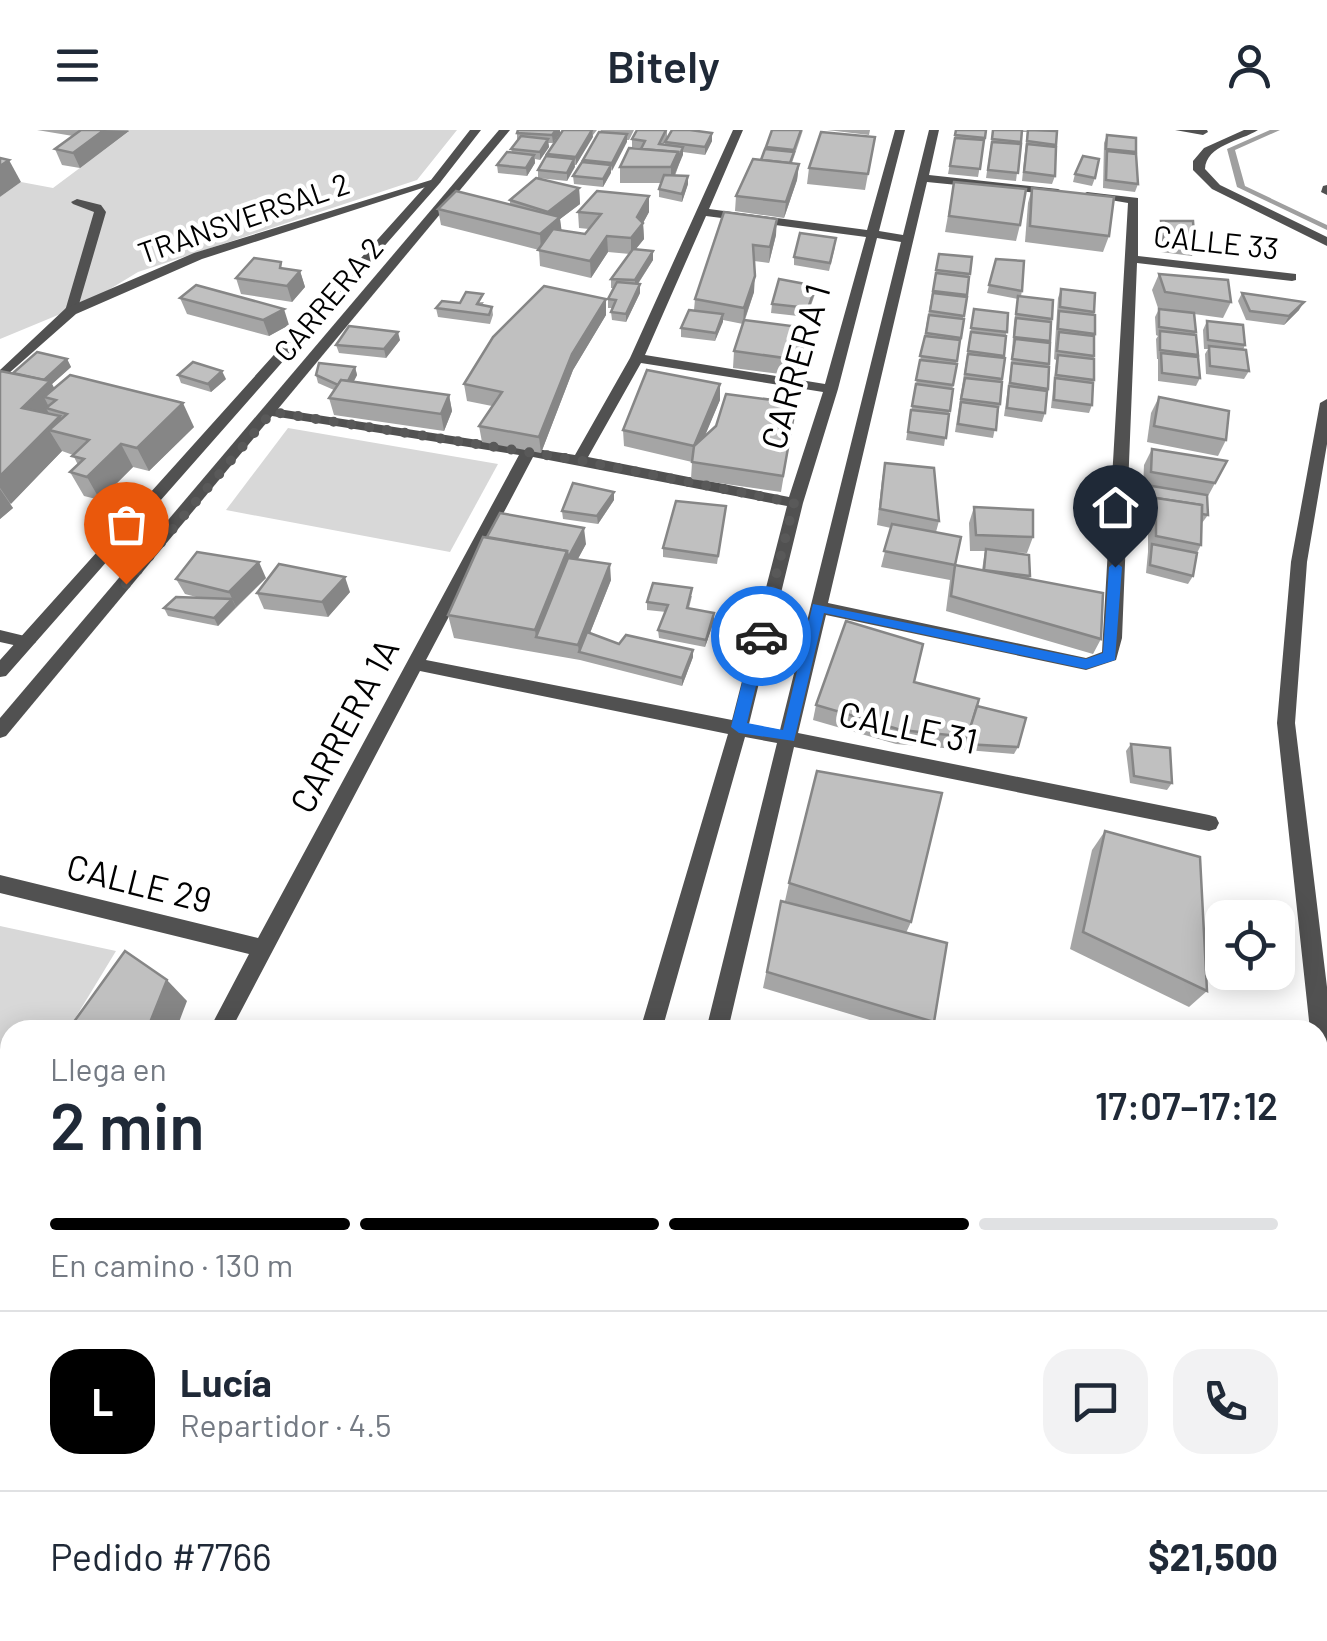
<!DOCTYPE html>
<html lang="es">
<head>
<meta charset="utf-8">
<style>
	:root { --surface:#fff; --page:#f2f2f3; --text:#1f2937; --muted:#747a83; --line:#e0e1e3; --accent:#000 }
	body { margin:0; font-family:Barlow,sans-serif; background:var(--page); color:var(--text); height:100vh; display:flex; flex-direction:column; font-size:38px; white-space:nowrap }
	* { box-sizing:border-box; margin:0 }
	p { font-size:32px; color:var(--muted) }
	.icon { flex:none; width:55px; height:55px; fill:none; stroke:currentColor; stroke-width:2; stroke-linecap:round; stroke-linejoin:round }
	.map { position:relative; flex:1; overflow:hidden }
	.panel { position:absolute; left:0px; top:890px; width:1328px; height:622px; display:flex; flex-direction:column; background:var(--surface); border-radius:30px 30px 0 0; box-shadow:0 5px 25px #0003 }
	.panel>* { flex:none }
	.controls { position:absolute; left:1205px; top:770px; display:grid; gap:20px }
	.controls a { display:grid; place-items:center; width:90px; height:90px; border-radius:20px; background:var(--surface); box-shadow:0 5px 25px #0003; font-size:50px }
	.pin { position:absolute; display:grid; place-items:center; width:85px; height:85px; color:#fff; margin:-102px -42px; border-radius:50% 50% 50% 0; rotate:-45deg; box-shadow:0 0 10px #0007 }
	.pin .icon { rotate:45deg }
	.courier { position:absolute; display:grid; place-items:center; width:100px; height:100px; margin:-50px; border:8px solid #1a73e8; border-radius:50%; background:#fff; color:#222; box-shadow:0 2px 12px #0007 }
	.headline em { font-style:normal; font-weight:600 }
	.headline div { display:flex; flex-direction:column-reverse }
	.headline { display:flex; align-items:center; justify-content:space-between; height:170px; padding:0 50px }
	h1 { font-size:65px; font-weight:600; line-height:75px }
	.bar { display:grid; grid-template-columns:repeat(4,1fr); gap:15px 10px; align-content:center; height:120px; padding:0 50px }
	.bar i { height:12px; border-radius:8px; background:var(--line) }
	.bar .current { background:var(--accent) }
	.bar p { grid-column:span 4 }
	.line { display:flex; align-items:center; gap:25px; padding:0 50px; border-top:2px solid var(--line) }
	.line div { flex:1 }
	.round { display:grid; place-items:center; flex:none; width:105px; height:105px; border-radius:30px; background:var(--page) }
	header { display:flex; justify-content:space-between; align-items:center; height:130px; padding:0 50px; background:var(--surface); font-size:45px; font-weight:600 }
	.map>svg:first-child { display:block }
</style>
</head>
<body>
<header><svg class="icon" aria-label="menu" viewBox="0 0 24 24"><path d="M4 6h16M4 12h16M4 18h16"/></svg>Bitely<svg class="icon" aria-label="person" viewBox="0 0 24 24"><circle cx="12" cy="8" r="4"/><path d="M4 21q1-7 8-7t8 7"/></svg></header>
<div class="map">
<svg width="1327" height="1511" viewBox="0 0 1327 1511">
	<rect width="100%" height="100%" fill="#fff"/>
	<g fill="#d8d8d8">
		<path d="M122,0H457L417,50L138,142L87,173L0,209V67L21,52L53,58L128,2Z"/>
		<path d="M288,298L498,334L450,422L226,380Z"/>
		<path d="M0,796L116,821L68,900H10V995L0,1011Z"/>
	</g>
	<g fill="none" stroke-linecap="round" stroke-linejoin="round">
		<g fill="#9f9f9f" fill-rule="evenodd">
			<path d="M1270,0H1280L1235,20L1245,56L1327,95V100L1237,57L1227,19Z"/>
			<path d="M1327,1178V1247L1324,1253L1318,1256V1192L1321,1181Z"/>
			<path d="M1269,1502H1289L1287,1511H1267Z"/>
		</g>
		<path fill="#515151" fill-rule="evenodd" d="M77,69L101,75L106,82L77,181L71,185L65,181L94,82L73,74L71,72Z"/>
		<g fill="#515151" fill-rule="evenodd">
			<path d="M733,0H743L709,79L867,100L895,0H905L879,101L903,105L929,0H939L929,45L1058,59L1064,62L1058,65L927,52L828,473L1086,528L1102,522L1128,73L1081,65L1087,62L1138,68V126L1296,144V150L1292,151L1137,133L1122,508L1116,530L1086,540L826,485L798,603L1209,685L1216,687L1219,693L1216,699L1209,701L794,617L728,900H706L777,613L745,607L662,900H640L728,604L420,541L231,900H209L249,824L0,763V745L258,808L519,325L272,286L265,282L272,278L575,325L630,228ZM706,86L866,107L825,254L645,225ZM877,108L901,112L780,600L749,594L803,373L838,259ZM641,233L823,262L789,367L588,327ZM533,327L787,376L732,590L426,530Z"/>
			<path d="M1175,0H1207L1208,2L1203,5Z"/>
			<path d="M1244,0H1258C1241,11 1206,15 1205,39L1220,55L1327,107V116L1212,59L1193,40V31L1204,18Z"/>
			<path d="M431,50L441,52L202,129L76,184L0,251V240L66,178L194,123Z"/>
			<path d="M1327,55V65L1321,62L1323,56Z"/>
			<path d="M1327,269V314L1307,432L1295,593L1327,857V1021L1318,1027V900H1310L1277,593L1291,432L1320,273Z"/>
			<path d="M0,500L33,508L36,512L27,518L0,512Z"/>
			<path d="M464,1502H493L491,1511H461Z"/>
			<path d="M552,1502H581L579,1511H549Z"/>
			<path d="M1085,1502H1114L1112,1511H1082Z"/>
			<path d="M1234,1502H1264L1263,1511H1233Z"/>
		</g>
		<g fill="#515151" fill-rule="evenodd">
			<path d="M470,0H481L439,54L6,546L0,547V530L431,50Z"/>
			<path d="M499,0H510L6,606L0,608V588Z"/>
		</g>
	</g>
	<g fill="#a5a5a5">
		<path d="M37,0H128L129,1L80,38L62,35L55,19L73,6Z"/>
		<path d="M563,0H597L593,5L576,35H575L567,51L538,48V40L548,26L547,24Z"/>
		<path d="M601,0H634L629,10H627L603,57L574,54L573,46L583,32V30Z"/>
		<path d="M667,0V7L663,15H665V12L712,3V11L705,25L683,22L675,46H688V54L682,72L659,67V59L661,53H620V37L641,18L632,17V9Z"/>
		<path d="M803,0L792,33L799,34L797,50L784,88L735,81L736,66L761,30L766,17Z"/>
		<path d="M827,0H870L869,5Z"/>
		<path d="M956,0H986L978,47L948,44Z"/>
		<path d="M993,0L1057,1L1055,46L1052,54L1022,51L1027,2H1022L1016,51L986,48Z"/>
		<path d="M517,3H560L553,13H548L549,17L540,30L535,29V33L527,46L498,43L497,35L512,22L511,19L517,10Z"/>
		<path d="M1107,5L1136,22L1138,54L1135,62L1103,58L1104,13Z"/>
		<path d="M875,7L865,60L807,54L809,38Z"/>
		<path d="M1075,44L1095,48L1092,56L1073,52Z"/>
		<path d="M954,52L1020,95L1016,111L945,102Z"/>
		<path d="M579,58L580,74L560,89L561,101L585,104L589,99L579,98L578,82L649,66V82L643,93L644,109L635,120L653,130L638,154L640,163L626,192L612,190L611,182L613,178H608V169L614,158H611V149L630,124L608,122L591,148L540,136L539,120L441,95L438,79L510,75V70Z"/>
		<path d="M1032,58L1109,106L1103,122L1025,112L1028,73Z"/>
		<path d="M724,82L776,105L769,133L754,131V162L745,190L807,198L805,214L797,246L733,238L734,221L743,194L723,190L715,211L681,207V198L694,180L695,169Z"/>
		<path d="M1161,91L1195,118L1192,126L1161,122L1158,99Z"/>
		<path d="M835,117L829,141L794,135V127Z"/>
		<path d="M939,124L972,127L944,316L906,310Z"/>
		<path d="M996,129L1022,161L1021,166L1052,189L1048,259L1045,283L1042,292L1004,286L1011,237L1014,192L1018,169L987,163Z"/>
		<path d="M283,139L300,141L305,157L292,172L241,164L236,148Z"/>
		<path d="M1159,144L1231,172L1223,188L1194,184L1197,227L1200,248L1196,256L1158,251V229H1157L1156,209L1158,206L1156,205L1155,187L1159,179L1172,180L1158,178L1152,160Z"/>
		<path d="M1061,159L1094,182V250L1092,275L1089,283L1051,278L1056,230L1054,229L1058,168Z"/>
		<path d="M1242,163L1299,180L1284,195L1246,190L1238,171Z"/>
		<path d="M815,164L807,187L771,183L772,174Z"/>
		<path d="M180,168L289,195L269,206L187,184Z"/>
		<path d="M606,169V185L573,240L541,323L482,312L479,296L492,276L467,271L464,254Z"/>
		<path d="M484,172L482,175L492,177L493,185L490,194L438,187L436,178L460,173Z"/>
		<path d="M974,179L1008,183L1000,274L993,308L955,302Z"/>
		<path d="M1207,191L1245,215L1243,220L1249,241L1244,249L1206,244L1205,224L1208,219H1204L1203,200Z"/>
		<path d="M400,210L386,228L339,223L336,215Z"/>
		<path d="M67,229L71,237L52,254L54,258L194,297L149,341L133,337L100,370L84,366L70,342L78,335L73,325L62,321L10,374L13,378L0,389V241L13,243Z"/>
		<path d="M355,237L357,245L354,251L449,265L452,281L444,301L334,285L329,268L334,260L318,253L316,245Z"/>
		<path d="M178,245L226,249L211,262L181,253Z"/>
		<path d="M720,254V270L704,307L796,273L781,362L691,349L692,332L624,316L623,300Z"/>
		<path d="M1159,267L1226,310L1218,326L1147,312L1151,283Z"/>
		<path d="M1152,319L1227,331L1207,368L1208,385L1202,393L1201,415L1197,423L1193,446L1188,454L1146,443L1148,422V364L1150,359L1143,358L1144,335Z"/>
		<path d="M885,333L939,391L936,402L955,435L982,440L985,421H970L969,393L974,377L1033,407L1027,423L1006,422L1030,446L1029,449L1101,509L1093,524L946,481L950,450L881,437L891,398L877,395L882,349Z"/>
		<path d="M614,370L598,394L563,389L562,381Z"/>
		<path d="M726,376L717,434L663,427V418Z"/>
		<path d="M487,407L586,414L577,430L611,450L590,503L619,514L693,527L682,556L580,530L454,508L448,485Z"/>
		<path d="M266,448L218,496L168,486L164,478L200,468L185,464L176,449Z"/>
		<path d="M350,462L328,487L264,479L257,463Z"/>
		<path d="M692,466L689,478L714,491L705,517L659,508L658,500L666,482L647,480V472Z"/>
		<path d="M914,552L977,576L1018,617L1014,624L896,614L813,590L816,575Z"/>
		<path d="M1131,614L1172,653L1167,660L1130,653L1126,621Z"/>
		<path d="M1105,701L1207,861L1189,877L1070,819L1092,720Z"/>
		<path d="M789,753L911,792L906,803L934,892L929,900H903L763,858L781,771L805,777L785,771Z"/>
	</g>
	<g fill="#868686">
		<path d="M104,0L129,1L80,38L73,23Z"/>
		<path d="M556,0H560V3L553,13L552,5Z"/>
		<path d="M592,0L593,7L576,35V27Z"/>
		<path d="M712,3V11L705,25V17Z"/>
		<path d="M627,4V12L612,41V33Z"/>
		<path d="M548,9L549,17L540,30V22Z"/>
		<path d="M683,17V25L671,53V37L678,22Z"/>
		<path d="M534,25L535,33L527,46L526,38Z"/>
		<path d="M574,29L575,37L567,51V43Z"/>
		<path d="M9,30L21,52L0,67V36Z"/>
		<path d="M799,34L797,50L784,88L786,72Z"/>
		<path d="M611,35V43L603,57V49Z"/>
		<path d="M688,46V54L682,72V64Z"/>
		<path d="M579,58L580,74L560,89L562,103L541,120L540,104L550,96L548,82Z"/>
		<path d="M649,66V82L643,93L644,109L631,125V108L637,87Z"/>
		<path d="M777,89L776,105L769,133L770,117Z"/>
		<path d="M607,106L608,122L591,148L590,131Z"/>
		<path d="M653,121V130L635,158V150Z"/>
		<path d="M300,141L305,157L292,172L287,156Z"/>
		<path d="M755,146L754,162L743,194L744,178Z"/>
		<path d="M640,154V163L626,192V184Z"/>
		<path d="M606,169V185L573,240L541,323L539,307L572,224Z"/>
		<path d="M1304,172L1299,180L1284,195L1289,186Z"/>
		<path d="M284,179L289,195L269,206L263,190Z"/>
		<path d="M723,184V192L715,211L716,203Z"/>
		<path d="M807,198L805,214L797,246L799,230Z"/>
		<path d="M398,202L400,210L386,228L384,219Z"/>
		<path d="M67,229L71,237L52,254L63,274L44,267L50,279L46,278L51,287L22,278L42,251Z"/>
		<path d="M355,237L357,245L346,266L344,258Z"/>
		<path d="M222,241L226,249L211,262L208,254Z"/>
		<path d="M720,254V270L694,332V316Z"/>
		<path d="M449,265L452,281L444,301L441,284Z"/>
		<path d="M183,273L194,297L149,341L137,318Z"/>
		<path d="M60,286L70,305L49,300L62,321L11,374L0,358V346Z"/>
		<path d="M121,314L133,337L100,370L87,347Z"/>
		<path d="M0,359L13,378L0,389Z"/>
		<path d="M614,362V370L598,394L597,386Z"/>
		<path d="M584,398L586,414L536,507L535,500L567,421Z"/>
		<path d="M259,432L266,448L236,477L229,462Z"/>
		<path d="M610,434L611,450L582,523L579,522L578,515Z"/>
		<path d="M345,447L350,462L328,487L322,472Z"/>
		<path d="M232,469L236,477L218,496L214,488Z"/>
		<path d="M714,483V491L705,517L706,510Z"/>
		<path d="M693,520V527L682,556V548Z"/>
		<path d="M167,850L187,871L176,900H147Z"/>
		<path d="M379,1502H393L390,1511H377Z"/>
	</g>
	<g fill="#c0c0c0" stroke="#868686" stroke-width="2.5">
		<path d="M81,0H104L73,23L55,19Z"/>
		<path d="M518,0H556L552,5L517,3Z"/>
		<path d="M563,0H592L576,27L547,24Z"/>
		<path d="M637,0H666L659,14L683,17L678,30V22L641,19L645,11L632,9Z"/>
		<path d="M672,0H690L712,3L705,17L665,12Z"/>
		<path d="M772,0H801L794,20L766,17Z"/>
		<path d="M956,0H986L985,8L955,5Z"/>
		<path d="M993,0H1022L1021,12L992,9Z"/>
		<path d="M1028,0L1057,1L1056,15L1027,11Z"/>
		<path d="M599,2L627,4L612,33L583,30Z"/>
		<path d="M821,2L875,7L868,44L809,38Z"/>
		<path d="M1107,5L1136,8V22L1106,19Z"/>
		<path d="M521,6L548,9L540,22L511,19Z"/>
		<path d="M955,8L984,10L980,39L950,36Z"/>
		<path d="M992,12L1021,14L1018,43L988,40Z"/>
		<path d="M1027,14L1056,17L1055,46L1024,42Z"/>
		<path d="M629,18L678,22L671,37H620Z"/>
		<path d="M765,19L794,22L790,33L761,30Z"/>
		<path d="M1107,21L1136,24L1138,54L1106,50Z"/>
		<path d="M507,22L534,25L526,38L497,35Z"/>
		<path d="M546,26L574,29L567,43L538,40Z"/>
		<path d="M1083,26L1099,29L1095,48L1075,44Z"/>
		<path d="M0,28L9,30L0,36Z"/>
		<path d="M753,29L799,34L786,72L736,66Z"/>
		<path d="M582,32L611,35L603,49L573,46Z"/>
		<path d="M664,45L688,46L682,64L659,59Z"/>
		<path d="M536,48L579,58L548,82L510,70Z"/>
		<path d="M954,52L1026,59L1020,95L949,86Z"/>
		<path d="M1032,58L1114,67L1109,106L1030,96Z"/>
		<path d="M456,61L560,87L540,104L438,79Z"/>
		<path d="M597,61L649,66L637,87L643,93L631,108L607,106L590,131L538,120L553,99L585,104L601,84L578,82Z"/>
		<path d="M724,82L777,89L770,117L753,115L755,146L744,178L695,169Z"/>
		<path d="M1161,91H1193L1195,118L1164,114Z"/>
		<path d="M800,103L836,108L830,133L794,127Z"/>
		<path d="M633,119L653,121L635,150L611,149Z"/>
		<path d="M939,124L972,127L970,144L936,140Z"/>
		<path d="M254,128L281,132L280,138L300,141L287,156L236,148Z"/>
		<path d="M996,129L1024,131L1022,161L989,155Z"/>
		<path d="M936,143L969,147L967,165L933,161Z"/>
		<path d="M1159,144L1228,150L1231,172L1165,162Z"/>
		<path d="M779,149L816,156L808,178L772,174Z"/>
		<path d="M617,152L640,154L626,184L611,182L616,170L608,169Z"/>
		<path d="M196,155L284,179L263,190L180,168Z"/>
		<path d="M544,156L606,169L572,224L539,307L479,296L502,262L464,254L493,207Z"/>
		<path d="M1061,159L1095,163L1094,182L1060,177Z"/>
		<path d="M466,162L483,164L477,174L492,177L489,185L436,178L442,171L460,173Z"/>
		<path d="M933,163L967,167L964,186L930,181Z"/>
		<path d="M1242,163L1304,172L1289,186L1250,181Z"/>
		<path d="M1018,166L1053,170L1052,189L1016,184Z"/>
		<path d="M974,179L1008,183L1007,202L971,198Z"/>
		<path d="M1159,179L1194,183L1196,202L1159,197Z"/>
		<path d="M689,180L723,184L716,203L681,198Z"/>
		<path d="M1059,181L1095,185V204L1058,199Z"/>
		<path d="M929,185L964,189L961,208L926,203Z"/>
		<path d="M1016,188L1051,192L1050,211L1014,207Z"/>
		<path d="M744,190L807,198L799,230L734,221Z"/>
		<path d="M1207,191L1243,195L1245,215L1208,210Z"/>
		<path d="M349,196L398,202L384,219L336,215Z"/>
		<path d="M1160,201L1196,205L1198,225L1160,220Z"/>
		<path d="M971,202L1006,206L1004,226L968,221Z"/>
		<path d="M1059,202L1094,206V226L1057,221Z"/>
		<path d="M925,206L960,210L957,231L920,226Z"/>
		<path d="M1015,209L1050,213L1049,234L1012,229Z"/>
		<path d="M1209,216L1246,220L1249,241L1210,236Z"/>
		<path d="M37,222L67,229L44,250L13,243Z"/>
		<path d="M1161,223L1198,227L1200,248L1162,243Z"/>
		<path d="M968,224L1005,228L1002,249L965,244Z"/>
		<path d="M1058,225L1094,229V250L1056,245Z"/>
		<path d="M920,230L957,234L953,255L916,250Z"/>
		<path d="M193,232L222,241L208,254L178,245Z"/>
		<path d="M319,233L355,237L348,251L341,250L338,255L316,245Z"/>
		<path d="M1012,233L1049,237L1048,259L1010,253Z"/>
		<path d="M647,240L720,254L694,316L623,300Z"/>
		<path d="M0,241L50,251L22,278L60,286L0,346Z"/>
		<path d="M70,245L183,273L137,318L121,314L87,347L70,342L84,329L72,326L89,310L49,300L67,284L46,278L56,270L44,267Z"/>
		<path d="M965,248L1002,252L1000,274L961,269Z"/>
		<path d="M1055,248L1093,253L1092,275L1054,270Z"/>
		<path d="M341,250L449,265L441,284L329,268Z"/>
		<path d="M916,254L953,259L950,281L912,276Z"/>
		<path d="M1009,256L1047,261L1045,283L1007,278Z"/>
		<path d="M726,264L796,273L783,346L692,332L694,316L716,296Z"/>
		<path d="M1159,267L1229,281L1226,310L1154,296Z"/>
		<path d="M961,272L998,277L996,300L958,294Z"/>
		<path d="M911,280L949,284L946,308L908,302Z"/>
		<path d="M1152,319L1227,331L1215,353L1151,342Z"/>
		<path d="M885,333L934,338L939,391L880,379Z"/>
		<path d="M573,353L614,362L597,386L562,381Z"/>
		<path d="M1152,356L1207,365L1208,385L1202,384V375L1156,368L1152,375Z"/>
		<path d="M1156,368L1202,375L1201,415L1156,406Z"/>
		<path d="M676,371L726,376L718,426L663,418Z"/>
		<path d="M974,377L1033,380V407L976,405Z"/>
		<path d="M500,383L584,398L568,428L567,421L487,407Z"/>
		<path d="M892,394L961,407L955,435L884,421Z"/>
		<path d="M483,407L567,421L535,500L448,485Z"/>
		<path d="M1152,414L1197,423L1193,446L1150,435Z"/>
		<path d="M986,419L1029,425L1030,446L984,440Z"/>
		<path d="M197,422L259,432L229,462L176,449Z"/>
		<path d="M568,428L610,434L578,515L536,507Z"/>
		<path d="M279,434L345,447L322,472L257,463Z"/>
		<path d="M955,435L1103,463L1101,509L951,466Z"/>
		<path d="M653,453L692,458L687,478L714,483L706,510L658,500L668,475L647,472Z"/>
		<path d="M176,467L232,469L214,488L164,478Z"/>
		<path d="M846,491L923,514L914,552L979,569L968,607L901,600L816,575Z"/>
		<path d="M587,502L619,514L626,505L693,520L682,548L579,522Z"/>
		<path d="M977,576L1026,588L1018,617L965,614Z"/>
		<path d="M1131,614L1170,618L1172,653L1134,646Z"/>
		<path d="M817,641L942,663L911,792L789,753Z"/>
		<path d="M1105,701L1200,727L1207,861L1083,802Z"/>
		<path d="M781,771L947,813L934,892L767,842Z"/>
		<path d="M125,821L167,850L147,900H68Z"/>
		<path d="M10,980V1502H379L377,1511H0V994Z"/>
	</g>
	<path fill="#1a73e8" d="M1115,432L1122,437L1115,530L1086,539L824,483L794,611L739,603L731,597L754,506L761,501L768,506L747,593L783,600L813,474L1086,529L1103,523L1109,437Z"/>
	<g fill="none" stroke-linecap="round" stroke-linejoin="round">
		<path stroke="#595959" stroke-width="10" stroke-dasharray="0 18" d="M126,454L272,282L578,330L794,373L761,506"/>
	</g>
	<g text-anchor="middle" stroke-width="9" stroke-linejoin="round" paint-order="stroke">
		<g font-size="30" fill="#000" stroke="#fff">
			<text transform="translate(244 89) rotate(-19)" y="10">TRANSVERSAL 2</text>
			<text transform="translate(1216 113) rotate(6)" y="10">CALLE 33</text>
			<text transform="translate(329 170) rotate(-50)" y="10">CARRERA 2</text>
		</g>
		<g font-size="35" fill="#000" stroke="#fff">
			<text transform="translate(796 237) rotate(-74)" y="12">CARRERA 1</text>
			<text transform="translate(345 596) rotate(-62)" y="12">CARRERA 1A</text>
			<text transform="translate(908 598) rotate(12)" y="12">CALLE 31</text>
			<text transform="translate(139 754) rotate(14)" y="12">CALLE 29</text>
		</g>
	</g>
</svg>
<div class="controls">
<a><svg class="icon" aria-label="locate" viewBox="0 0 24 24"><circle cx="12" cy="12" r="6"/><path d="M12 2v4M12 18v4M2 12h4M18 12h4"/></svg></a>
</div>
<div class="pin" style="left:126px;top:454px;background:#ea580c"><svg class="icon" aria-label="bag" viewBox="0 0 24 24"><path d="M5 8h14l-1 12H6zM9 8a3 3 0 0 1 6 0"/></svg></div>
<div class="pin" style="left:1115px;top:437px;background:#1f2937"><svg class="icon" aria-label="home" viewBox="0 0 24 24"><path d="M3 11l9-7 9 7M6 9v11h12V9"/></svg></div>
<div class="courier" style="left:761px;top:506px"><svg class="icon" aria-label="car" viewBox="0 0 24 24"><path d="M5 17H2v-5l4-1 3-4h7l3 4 3 1v5h-3M9 17h6M6 11h13"/><circle cx="7" cy="17" r="2"/><circle cx="17" cy="17" r="2"/></svg></div>
<section class="panel">
<div class="headline"><div><h1>2 min</h1><p>Llega en</p></div><em>17:07–17:12</em></div>
<div class="bar"><i class="current"></i><i class="current"></i><i class="current"></i><i></i><p>En camino · 130 m</p></div>
<div class="line" style="height:180px"><b class="round" style="background:var(--accent);color:#fff">L</b><div><b>Lucía</b><p>Repartidor · 4.5</p></div><a class="round"><svg class="icon" aria-label="chat" viewBox="0 0 24 24"><path d="M4 5h16v11H9l-5 4z"/></svg></a><a class="round"><svg class="icon" aria-label="phone" viewBox="0 0 24 24"><path d="M5 4h4l2 5-3 2q2 4 5 5l2-3 5 2v4C11 20 4 13 5 4z"/></svg></a></div>
<div class="line" style="height:130px"><div>Pedido #7766</div><b>$21,500</b></div>
</section>
</div>
</body>
</html>
